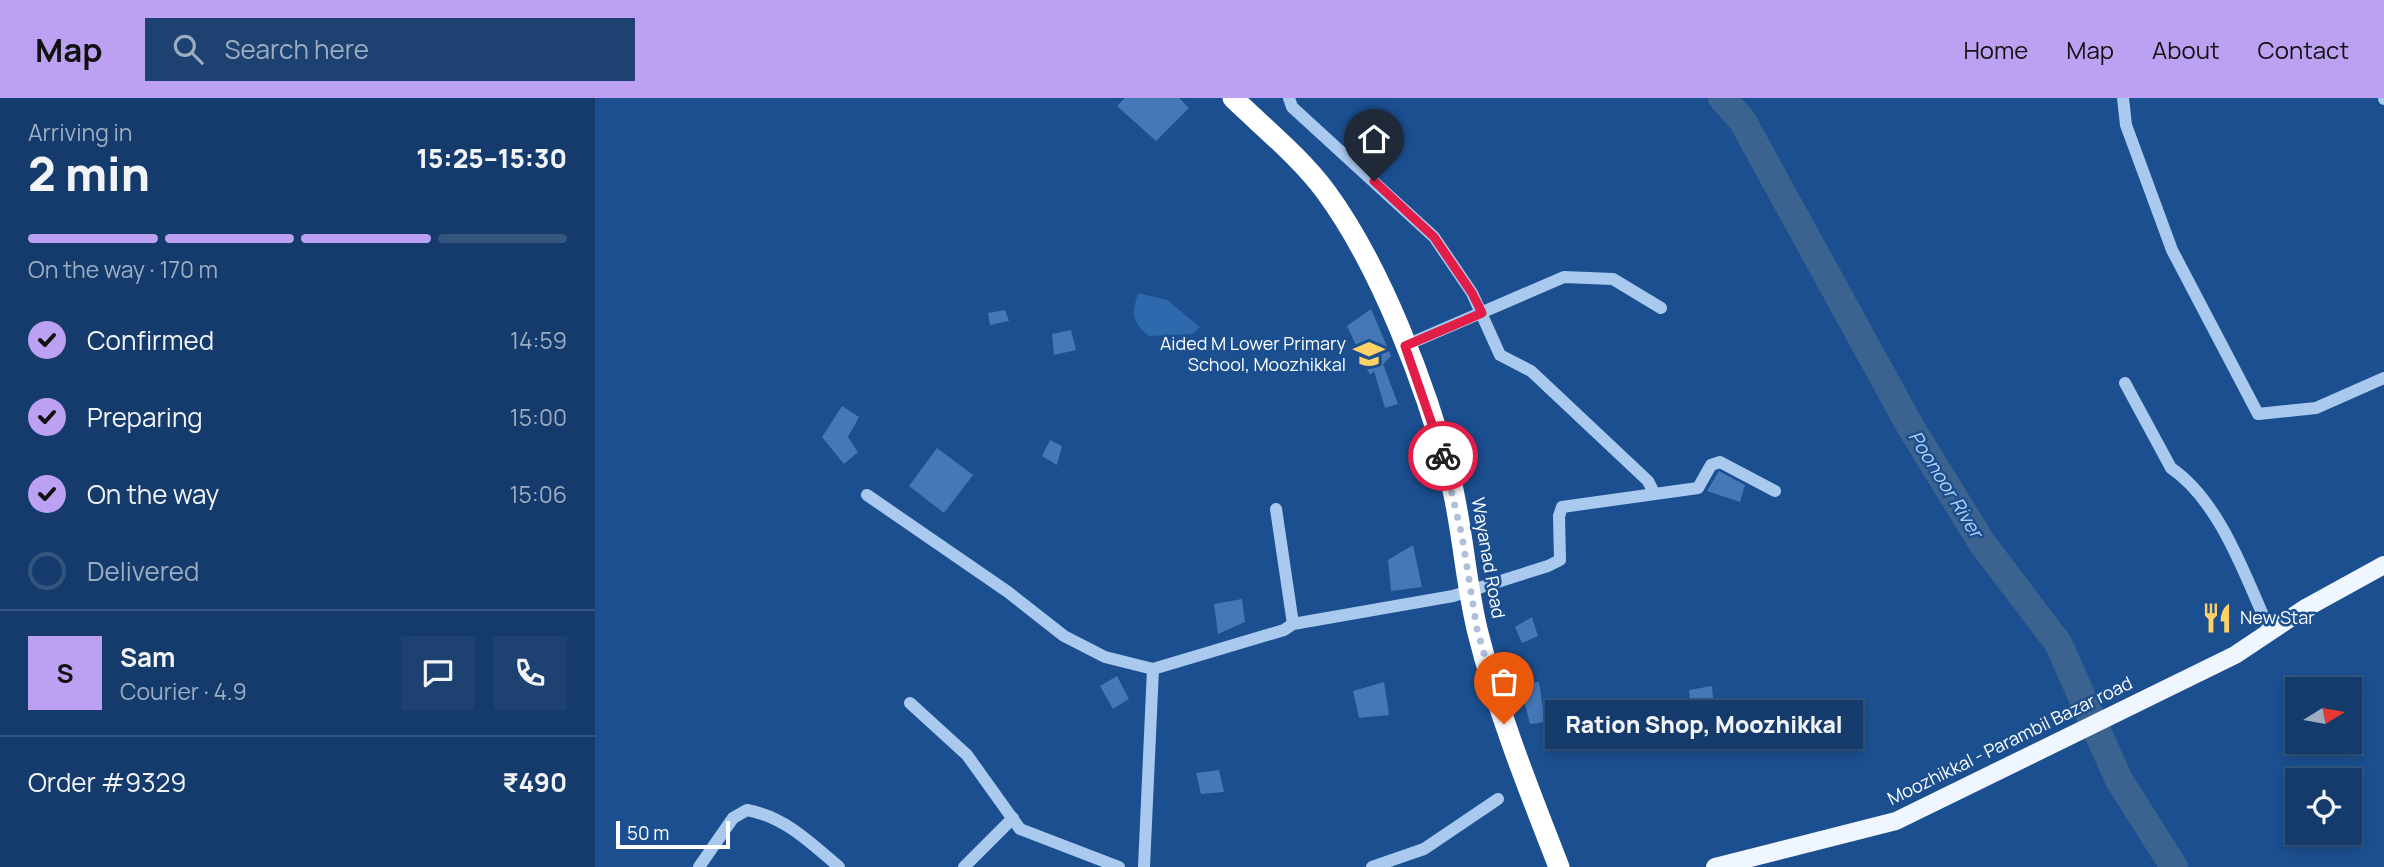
<!DOCTYPE html>
<html lang="en">
<head>
<meta charset="utf-8">
<style>
	:root { --surface:#143b6b; --page:#1d4271; --text:#f1f3f6; --muted:#9dadc1; --line:#33557e; --accent:#bca0f2 }
	body { margin:0; font-family:Manrope,sans-serif; background:var(--page); color:var(--text); height:100vh; display:flex; flex-direction:column; font-size:26px; white-space:nowrap }
	* { box-sizing:border-box; margin:0 }
	p { font-size:23px; color:var(--muted) }
	.icon { flex:none; width:38px; height:38px; fill:none; stroke:currentColor; stroke-width:2; stroke-linecap:round; stroke-linejoin:round }
	.map { position:relative; flex:1; overflow:hidden }
	.panel { display:flex; flex-direction:column; background:var(--surface); width:595px }
	.panel>* { flex:none }
	.needle { width:46px; rotate:79deg }
	.controls { position:absolute; left:1690px; top:579px; display:grid; gap:14px }
	.controls a { display:grid; place-items:center; width:77px; height:77px; border-radius:0px; background:var(--surface); box-shadow:0 4px 10px #0003,0 0 0 2px var(--line); font-size:35px }
	.scale { position:absolute; left:21px; bottom:18px; width:114px; box-sizing:border-box; padding-left:7px; border:4px solid #fff; border-top:0; font-size:19px; line-height:24px; white-space:nowrap; color:#fff; -webkit-text-stroke:5px #1b4f8f; paint-order:stroke }
	.pin { position:absolute; display:grid; place-items:center; width:60px; height:60px; color:#fff; margin:-72px -30px; border-radius:50% 50% 50% 0; rotate:-45deg; box-shadow:0 0 7px #0007 }
	.pin .icon { rotate:45deg }
	.courier { position:absolute; display:grid; place-items:center; width:70px; height:70px; margin:-35px; border:5px solid #e11d48; border-radius:50%; background:#fff; color:#222; box-shadow:0 2px 9px #0007 }
	.bubble { position:absolute; height:49px; border-radius:0px; background:var(--surface); box-shadow:0 4px 10px #0003,0 0 0 2px var(--line); font-size:23px; font-weight:800; line-height:49px; text-align:center }
	.head em { font-style:normal; font-weight:800 }
	.head div { display:flex; flex-direction:column-reverse }
	.head { display:flex; align-items:center; justify-content:space-between; height:119px; padding:0 28px }
	h1 { font-size:46px; font-weight:800; line-height:52px }
	.bar { display:grid; grid-template-columns:repeat(4,1fr); gap:10px 7px; align-content:center; height:84px; padding:0 28px }
	.bar i { height:9px; border-radius:5px; background:var(--line) }
	.bar .active { background:var(--accent) }
	.bar p { grid-column:span 4 }
	.line { display:flex; align-items:center; gap:18px; padding:0 28px; border-top:2px solid var(--line) }
	.line div { flex:1 }
	.round { display:grid; place-items:center; flex:none; width:74px; height:74px; border-radius:0px; background:var(--page) }
	ol { padding:0 28px; list-style:none }
	li { display:flex; align-items:center; gap:21px; height:77px }
	li p { margin-inline-start:auto }
	li .icon { padding:7px; border-radius:50%; background:var(--accent); color:#111; stroke-width:4 }
	li:last-child { color:var(--muted) }
	li i { width:38px; height:38px; border:4px solid var(--line); border-radius:50% }
	header { display:flex; align-items:center; gap:42px; box-sizing:border-box; height:98px; padding:0 35px; background:var(--accent); color:#111 }
	header strong { font-size:33px }
	nav { display:flex; gap:38px; margin-inline-start:auto; font-size:24px }
	.search { width:490px; height:63px; background:var(--page); display:flex; align-items:center; gap:18px; box-sizing:border-box; padding:0 24px; border-radius:0px; color:var(--muted); font-size:26px }
	main { display:flex; flex:1; min-height:0 }
	.map>svg:first-child { display:block }
</style>
</head>
<body>
<header>
<strong>Map</strong>
<div class="search"><svg class="icon" aria-label="search" viewBox="0 0 24 24"><circle cx="10" cy="10" r="6"/><path d="M15 15l6 6"/></svg>Search here</div>
<nav><a>Home</a><a>Map</a><a>About</a><a>Contact</a></nav>
</header>
<main>
<section class="panel">
<div class="head"><div><h1>2 min</h1><p>Arriving in</p></div><em>15:25–15:30</em></div>
<div class="bar"><i class="active"></i><i class="active"></i><i class="active"></i><i></i><p>On the way · 170 m</p></div>
<ol>
<li><svg class="icon" aria-label="check" viewBox="0 0 24 24"><path d="M5 12l5 5 9-10"/></svg>Confirmed<p>14:59</p></li>
<li><svg class="icon" aria-label="check" viewBox="0 0 24 24"><path d="M5 12l5 5 9-10"/></svg>Preparing<p>15:00</p></li>
<li><svg class="icon" aria-label="check" viewBox="0 0 24 24"><path d="M5 12l5 5 9-10"/></svg>On the way<p>15:06</p></li>
<li><i></i>Delivered</li>
</ol>
<div class="line" style="height:126px"><b class="round" style="background:var(--accent);color:#111">S</b><div><b>Sam</b><p>Courier · 4.9</p></div><a class="round"><svg class="icon" aria-label="chat" viewBox="0 0 24 24"><path d="M4 5h16v11H9l-5 4z"/></svg></a><a class="round"><svg class="icon" aria-label="phone" viewBox="0 0 24 24"><path d="M5 4h4l2 5-3 2q2 4 5 5l2-3 5 2v4C11 20 4 13 5 4z"/></svg></a></div>
<div class="line" style="height:91px"><div>Order #9329</div><b>₹490</b></div>
</section>
<div class="map">
<svg width="1789" height="769" viewBox="0 0 1789 769">
	<rect width="100%" height="100%" fill="#1b4f8f"/>
	<path fill="#2e69ad" d="M543,195L572,202L605,229L597,236L554,238C536,224 537,216 543,195Z"/>
	<g fill="none" stroke-linecap="round" stroke-linejoin="round">
		<path stroke="#3c6290" stroke-width="28" d="M1127,0L1147,22L1315,328L1387,445L1463,545L1524,682L1579,769"/>
	</g>
	<g fill="#4478b7">
		<path d="M530,0H584L594,10L561,43L522,8Z"/>
		<path d="M776,211L796,258L788,266L803,306L790,310L779,273L775,277L752,228Z"/>
		<path d="M410,212L414,223L395,227L393,215Z"/>
		<path d="M476,232L481,252L459,257L457,236Z"/>
		<path d="M247,308L264,319L253,339L263,354L249,366L227,339Z"/>
		<path d="M455,342L467,348L462,367L447,358Z"/>
		<path d="M342,350L378,377L349,415L314,388Z"/>
		<path d="M1124,373L1150,387L1145,404L1112,393Z"/>
		<path d="M818,447L827,489L796,493L793,462Z"/>
		<path d="M647,501L650,524L623,536L619,506Z"/>
		<path d="M937,519L943,538L927,545L920,529Z"/>
		<path d="M522,578L534,601L518,611L505,588Z"/>
		<path d="M789,584L794,617L764,620L758,593Z"/>
		<path d="M944,584L950,624L935,626L925,586Z"/>
		<path d="M1117,588L1119,611L1096,615L1094,592Z"/>
		<path d="M624,672L629,694L606,696L601,675Z"/>
	</g>
	<g fill="none" stroke-linecap="round" stroke-linejoin="round">
		<g stroke="#a9c9ee" stroke-width="12">
			<path d="M694,0L697,9L839,139L877,195L905,257L936,273L1053,383L1059,395"/>
			<path d="M1528,0L1531,27L1577,152L1663,316L1721,310L1789,280"/>
			<path d="M1789,0V1"/>
			<path d="M809,248L969,179L1018,181L1066,210"/>
			<path d="M1530,285L1576,370C1626,404 1651,481 1675,533"/>
			<path d="M272,397L413,494L469,538L510,559L558,571L689,532L698,526L858,498L953,468L965,462L964,418L967,409L1103,390L1116,367L1125,364L1180,393"/>
			<path d="M681,411L698,526"/>
			<path d="M315,605L372,657L425,731L524,769"/>
			<path d="M104,769L138,720L152,712C190,719 216,745 244,769"/>
			<path d="M369,769L418,720"/>
			<path d="M549,769L558,571"/>
			<path d="M777,769L829,751L903,701"/>
		</g>
		<path stroke="#f0f6ff" stroke-width="18" d="M1120,769L1301,723L1640,557L1709,511L1789,467"/>
		<path stroke="#fff" stroke-width="21" d="M638,0C669,30 705,59 731,94C786,169 831,288 855,379C868,430 870,483 883,535C903,615 934,692 964,769"/>
	</g>
	<g fill="none" stroke-linecap="round" stroke-linejoin="round">
		<path stroke="#afc1d8" stroke-width="7" stroke-dasharray="0 12.6" d="M848,358L867,438L882,531L909,626"/>
		<path stroke="#e11d48" stroke-width="9" d="M779,83L839,139L877,195L887,215L810,248L848,358"/>
	</g>
	<defs>
		<g id="school-bare" transform="scale(2.415)"><path d="M0-5L7-2L0 1L-7-2ZM-4 1L0 2.5L4 1V4Q0 6-4 4Z" fill="#ffd166" stroke="#1b4f8f" stroke-width="2.5" paint-order="stroke"/></g>
		<g id="restaurant-bare" transform="scale(2.415)"><path d="M-5-6h1v4h1v-4h1v4h1v-4h1v5L-1.5 .5V6h-2V.5L-5-1ZM5-6V6H3V1.5H1.5Q1.5-4 5-6Z" fill="#ffd166" stroke="#1b4f8f" stroke-width="2.5" paint-order="stroke"/></g>
	</defs>
	<g fill-rule="evenodd">
		<use href="#school-bare" x="774" y="256"/>
		<use href="#restaurant-bare" x="1622" y="520"/>
	</g>
	<g text-anchor="middle" stroke-width="5" stroke-linejoin="round" paint-order="stroke">
		<g font-size="18" fill="#fff" stroke="#1b4f8f" text-anchor="end">
			<text x="751" y="252">Aided M Lower Primary<tspan x="751" dy="21">School, Moozhikkal</tspan></text>
			<text x="1645" y="526" text-anchor="start">New Star</text>
		</g>
		<g font-size="18" fill="#fff" stroke="#1b4f8f">
			<text transform="translate(893 460) rotate(80)" y="6">Wayanad Road</text>
			<text transform="translate(1415 643) rotate(-26)" y="6">Moozhikkal - Parambil Bazar road</text>
		</g>
		<g font-size="19" font-style="italic" fill="#b5d3f5" stroke="#1b4f8f">
			<text transform="translate(1351 386) rotate(58)" y="7">Poonoor River</text>
		</g>
	</g>
</svg>
<div class="controls">
<a><svg class="needle" viewBox="-14 -14 28 28"><path d="M0-13l5 13h-10z" fill="#e53935"/><path d="M0 13l5-13h-10z" fill="#9dadc1"/></svg></a>
<a><svg class="icon" aria-label="locate" viewBox="0 0 24 24"><circle cx="12" cy="12" r="6"/><path d="M12 2v4M12 18v4M2 12h4M18 12h4"/></svg></a>
</div>
<div class="scale">50 m</div>
<div class="pin" style="left:909px;top:626px;background:#ea580c"><svg class="icon" aria-label="bag" viewBox="0 0 24 24"><path d="M5 8h14l-1 12H6zM9 8a3 3 0 0 1 6 0"/></svg></div>
<div class="pin" style="left:779px;top:83px;background:#1f2937"><svg class="icon" aria-label="home" viewBox="0 0 24 24"><path d="M3 11l9-7 9 7M6 9v11h12V9"/></svg></div>
<div class="courier" style="left:848px;top:358px"><svg class="icon" aria-label="bike" viewBox="0 0 24 24"><circle cx="6" cy="16" r="4"/><circle cx="18" cy="16" r="4"/><path d="M6 16l4-8h5l3 8M10 8l3 8H6M13 5h3"/></svg></div>
<div class="bubble" style="left:950px;top:602px;width:318px">Ration Shop, Moozhikkal</div>
</div>
</main>
</body>
</html>
